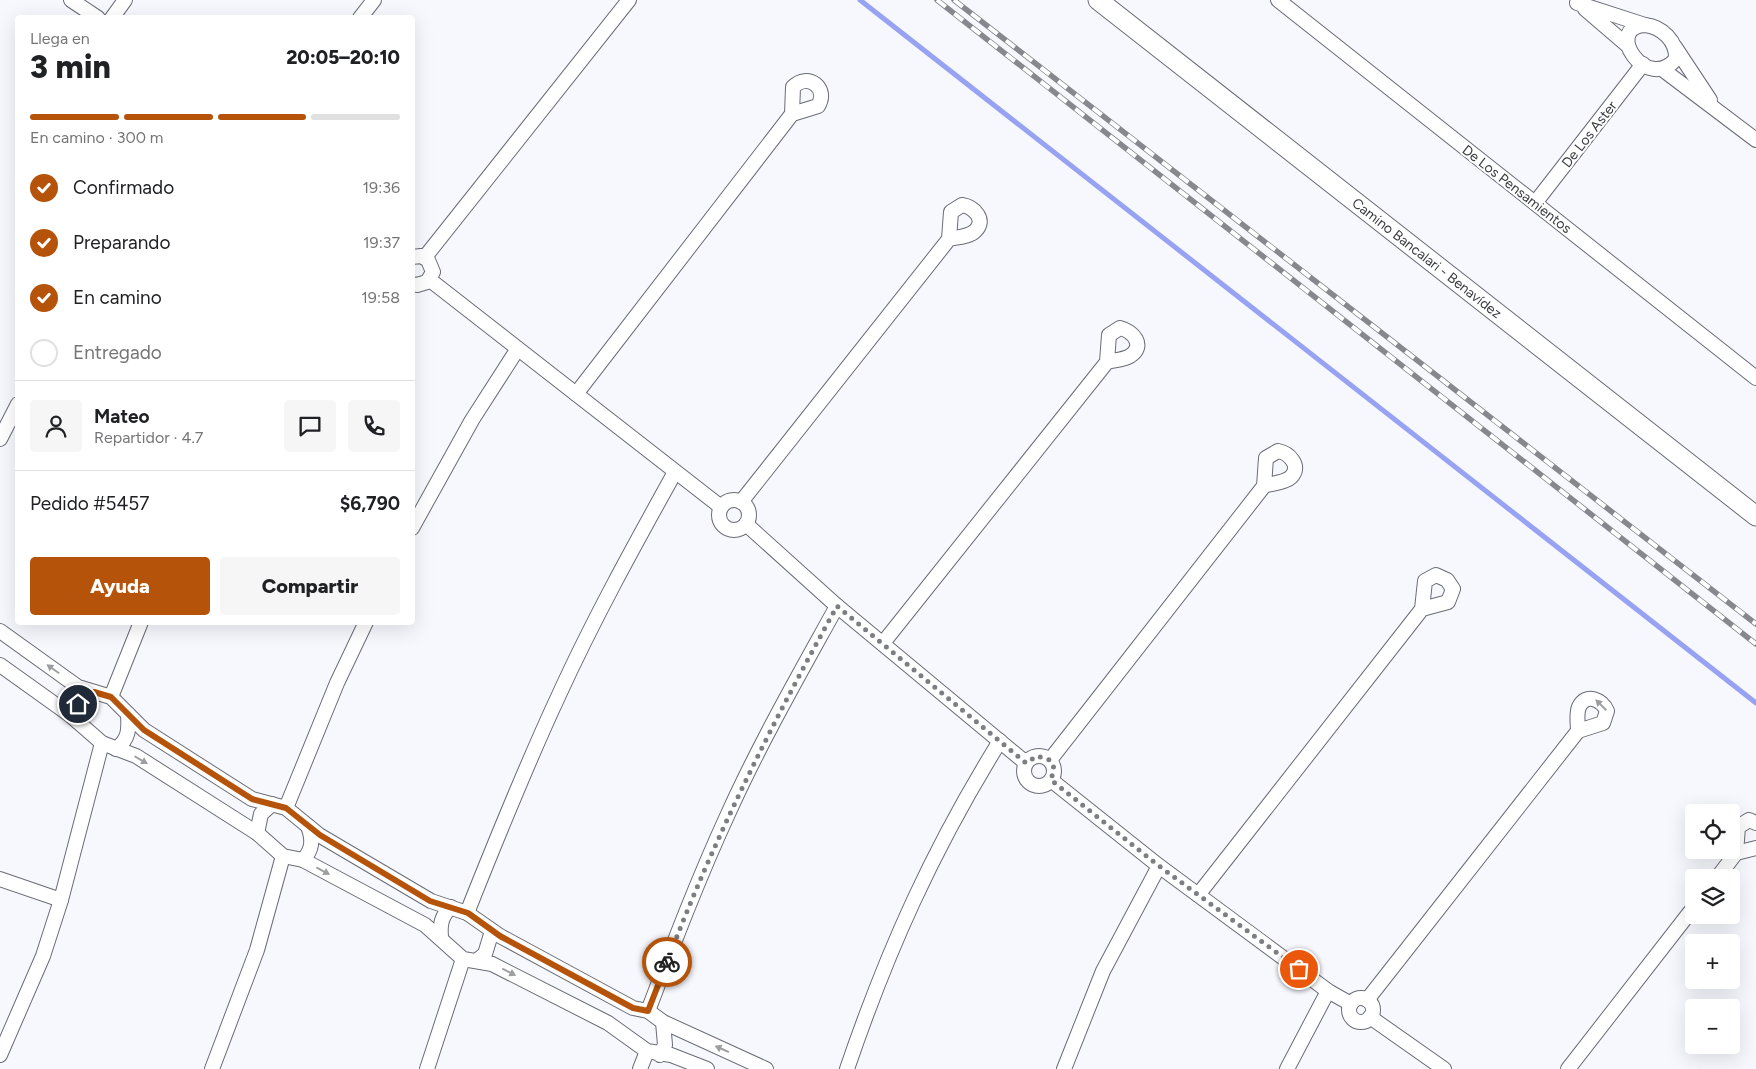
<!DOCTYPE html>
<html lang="es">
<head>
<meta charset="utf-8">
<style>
	:root { --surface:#fff; --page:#f6f6f6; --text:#202124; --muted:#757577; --line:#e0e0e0; --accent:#b45309 }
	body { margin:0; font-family:Figtree,sans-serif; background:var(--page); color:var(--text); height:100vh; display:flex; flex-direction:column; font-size:19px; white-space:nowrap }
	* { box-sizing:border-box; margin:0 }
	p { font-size:16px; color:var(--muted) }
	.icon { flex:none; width:28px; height:28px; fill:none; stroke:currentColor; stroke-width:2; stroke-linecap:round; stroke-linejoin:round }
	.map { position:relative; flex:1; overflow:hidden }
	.side { position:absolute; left:15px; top:15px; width:400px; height:610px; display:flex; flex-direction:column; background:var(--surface); border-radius:5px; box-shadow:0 5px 20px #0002 }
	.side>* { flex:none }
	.controls { position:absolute; left:1685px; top:804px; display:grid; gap:10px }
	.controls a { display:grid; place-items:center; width:55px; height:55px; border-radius:5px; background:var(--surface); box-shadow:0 5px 20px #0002; font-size:25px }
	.pin { position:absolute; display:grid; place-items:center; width:42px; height:42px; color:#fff; margin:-21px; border:2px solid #fff; border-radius:50%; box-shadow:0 1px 5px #0007 }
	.courier { position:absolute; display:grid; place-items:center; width:50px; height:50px; margin:-25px; border:4px solid #b45309; border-radius:50%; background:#fff; color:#222; box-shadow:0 1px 6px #0007 }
	.overview em { font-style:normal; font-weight:800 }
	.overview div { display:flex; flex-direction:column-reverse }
	.overview { display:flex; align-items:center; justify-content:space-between; height:85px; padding:0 15px }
	h1 { font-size:32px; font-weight:800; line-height:38px }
	.bar { display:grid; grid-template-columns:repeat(4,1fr); gap:8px 5px; align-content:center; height:60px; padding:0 15px }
	.bar i { height:6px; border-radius:4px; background:var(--line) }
	.bar .on { background:var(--accent) }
	.bar p { grid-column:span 4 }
	.line { display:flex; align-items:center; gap:12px; padding:0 15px; border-top:1px solid var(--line) }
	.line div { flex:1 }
	.round { display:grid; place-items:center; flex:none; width:52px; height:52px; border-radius:5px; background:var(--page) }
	ol { padding:0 15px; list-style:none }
	li { display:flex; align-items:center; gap:15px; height:55px }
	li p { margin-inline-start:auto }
	li .icon { padding:5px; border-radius:50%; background:var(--accent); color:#fff; stroke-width:4 }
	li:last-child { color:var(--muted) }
	li i { width:28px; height:28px; border:2px solid var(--line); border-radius:50% }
	.action { display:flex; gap:10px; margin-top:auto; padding:10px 15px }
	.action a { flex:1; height:58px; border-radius:5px; background:var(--accent); color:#fff; font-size:20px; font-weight:800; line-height:58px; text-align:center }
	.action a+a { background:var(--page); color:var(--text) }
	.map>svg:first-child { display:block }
</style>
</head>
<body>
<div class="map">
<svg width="1756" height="1069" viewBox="0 0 1756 1069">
	<rect width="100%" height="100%" fill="#f6f8fe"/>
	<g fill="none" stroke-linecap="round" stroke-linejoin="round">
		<path stroke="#97a2f2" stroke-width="5" d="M860,0L1756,703"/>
		<g stroke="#6a6c76" stroke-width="16">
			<g id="street">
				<path d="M71,0L98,18"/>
				<path d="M1278,0L1756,378"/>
				<path d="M1577,3L1645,25"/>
				<path d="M1585,9L1627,45"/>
				<path d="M112,18L125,0"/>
				<path d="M360,18L374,0"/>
				<path d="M1645,25C1662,27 1677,41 1676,59C1646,94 1603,27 1645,25Z"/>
				<path d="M1675,47L1710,100"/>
				<path d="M1662,69L1756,140"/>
				<path d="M1535,203L1643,64"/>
				<path d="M412,257L421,256L428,260L433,272L427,282L417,285L412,284"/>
				<path d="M425,257L629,0"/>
				<path d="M430,280L721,507"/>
				<path d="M576,394L792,114L818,106C829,88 808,72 793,87L792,114"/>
				<path d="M0,439L18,404"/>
				<circle cx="734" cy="515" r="15"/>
				<path d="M741,502L949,239L951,212L962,205C974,207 987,220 975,231C969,237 957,237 949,239"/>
				<path d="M746,524L837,606L1026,763"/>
				<path d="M412,528L472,420L517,350"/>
				<path d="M0,631L78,687L111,697L144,730L252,799L286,808L319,835L431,901L467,913L500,936L633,1008L648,1011L663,1022L766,1069"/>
				<path d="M883,643L1107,362C1114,360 1123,360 1130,356C1146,346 1133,331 1120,328L1109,335L1107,362"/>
				<path d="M0,665L70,715L102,743L136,756L257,833L283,856L303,860L425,925L463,959L492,964L608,1023L647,1051L671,1055L707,1069"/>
				<path d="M111,697L141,622"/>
				<path d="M78,722C76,706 79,700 94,692"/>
				<path d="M116,749C129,739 129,730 128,714"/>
				<circle cx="1039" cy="771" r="15"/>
				<path d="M1050,760L1264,486C1272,483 1285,483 1291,477C1302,466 1289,453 1278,451L1266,458L1264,486"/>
				<path d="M1051,780L1159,866L1328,991L1351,1004"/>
				<path d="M286,808L337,683L366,622"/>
				<path d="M257,833L261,814L272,804"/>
				<path d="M1736,853L1756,848"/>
				<path d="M303,860C313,849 313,840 308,826"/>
				<path d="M1717,878L1736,853L1738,827L1749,820L1756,823"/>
				<path d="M0,879L61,900"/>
				<path d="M1198,895L1422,609L1425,581L1436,575L1447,580L1453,589L1448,602L1422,609"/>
				<path d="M467,913C496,840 525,768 558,697C593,620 634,546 675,472"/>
				<path d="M441,937C440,925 441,916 451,907"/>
				<path d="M476,961L485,954L492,931"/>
				<circle cx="1361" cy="1010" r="12"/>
				<path d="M1367,1000L1578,731L1603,723L1607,711C1602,700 1586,692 1579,707C1576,714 1578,724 1578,731"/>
				<path d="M648,1011C673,945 698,879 728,814C760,743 799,675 837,606"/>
				<path d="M1370,1017L1444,1069"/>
				<path d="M0,1055L43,956L61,900L102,743"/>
				<path d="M660,1055L665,1045L663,1022"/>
				<path d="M212,1069L257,950L283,856"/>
				<path d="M427,1069L463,959"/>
				<path d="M640,1069L647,1051"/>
				<path d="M847,1069C888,949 933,849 1000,741"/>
				<path d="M1064,1069L1103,971L1159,866"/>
				<path d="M1287,1069L1328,991"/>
				<path d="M1568,1069L1694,907"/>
			</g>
		</g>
		<g stroke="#6a6c76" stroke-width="21">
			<g id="secondary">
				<path id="s1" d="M1098,0L1756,516"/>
			</g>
		</g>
		<use href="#street" stroke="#fff" stroke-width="14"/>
		<use href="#secondary" stroke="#fff" stroke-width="19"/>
		<g stroke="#86888d" stroke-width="5.5">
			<g id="rail">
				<path d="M937,0L1756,644"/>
				<path d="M954,0L1756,624"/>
			</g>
		</g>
		<use href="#rail" stroke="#fff" stroke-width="4" stroke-dasharray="11" stroke-linecap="butt"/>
	</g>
	<defs><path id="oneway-solid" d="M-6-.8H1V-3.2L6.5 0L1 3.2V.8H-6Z" transform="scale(1.25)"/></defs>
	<g fill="#9d9ea0">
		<use href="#oneway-solid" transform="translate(53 669) rotate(-145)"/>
		<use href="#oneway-solid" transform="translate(1601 705) rotate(-135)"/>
		<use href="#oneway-solid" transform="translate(141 760) rotate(30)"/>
		<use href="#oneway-solid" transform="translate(323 871) rotate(28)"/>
		<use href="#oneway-solid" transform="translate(509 972) rotate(27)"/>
		<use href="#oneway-solid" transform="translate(722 1049) rotate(-156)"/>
	</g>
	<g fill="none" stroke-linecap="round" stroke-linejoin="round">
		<path stroke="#7c7e82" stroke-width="5" stroke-dasharray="0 9" d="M667,962C715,836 772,724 837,606L1026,763L1037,756L1050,760L1054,768L1051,780L1159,866L1299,969"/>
		<path stroke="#b45309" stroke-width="6" d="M78,704L82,698L94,692L111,697L144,730L252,799L286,808L320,835L430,901L468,913L500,936L633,1008L648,1011L667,962"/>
	</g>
	<g text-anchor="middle" stroke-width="4" stroke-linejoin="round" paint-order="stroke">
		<g font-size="14" fill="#3b3c40" stroke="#fff">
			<text transform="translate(1589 134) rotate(-52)" y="5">De Los Aster</text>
			<text transform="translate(1517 189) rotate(38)" y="5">De Los Pensamientos</text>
			<text dy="5" stroke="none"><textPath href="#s1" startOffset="418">Camino Bancalari - Benavídez</textPath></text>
		</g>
	</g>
</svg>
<div class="controls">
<a><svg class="icon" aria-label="locate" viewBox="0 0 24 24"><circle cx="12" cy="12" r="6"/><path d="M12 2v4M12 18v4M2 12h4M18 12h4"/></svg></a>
<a><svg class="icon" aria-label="layers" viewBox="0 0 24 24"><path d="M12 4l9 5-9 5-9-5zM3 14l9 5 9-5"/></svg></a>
<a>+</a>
<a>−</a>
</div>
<div class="pin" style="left:1299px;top:969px;background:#ea580c"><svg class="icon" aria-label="bag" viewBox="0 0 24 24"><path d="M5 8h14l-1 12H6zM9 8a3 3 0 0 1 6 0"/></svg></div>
<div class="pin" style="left:78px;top:704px;background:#1f2937"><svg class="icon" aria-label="home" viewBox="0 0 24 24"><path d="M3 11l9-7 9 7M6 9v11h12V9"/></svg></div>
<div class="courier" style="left:667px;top:962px"><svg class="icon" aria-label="bike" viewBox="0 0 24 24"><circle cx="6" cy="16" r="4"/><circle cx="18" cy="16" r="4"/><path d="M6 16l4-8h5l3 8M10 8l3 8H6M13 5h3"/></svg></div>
<section class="side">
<div class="overview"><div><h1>3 min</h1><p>Llega en</p></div><em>20:05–20:10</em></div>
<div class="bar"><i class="on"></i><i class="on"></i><i class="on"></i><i></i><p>En camino · 300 m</p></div>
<ol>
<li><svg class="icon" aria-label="check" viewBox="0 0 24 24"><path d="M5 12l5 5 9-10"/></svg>Confirmado<p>19:36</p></li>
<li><svg class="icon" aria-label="check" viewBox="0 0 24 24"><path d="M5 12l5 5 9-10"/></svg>Preparando<p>19:37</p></li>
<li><svg class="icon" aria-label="check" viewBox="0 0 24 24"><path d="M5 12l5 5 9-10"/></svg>En camino<p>19:58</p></li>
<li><i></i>Entregado</li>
</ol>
<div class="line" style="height:90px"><a class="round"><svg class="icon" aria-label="person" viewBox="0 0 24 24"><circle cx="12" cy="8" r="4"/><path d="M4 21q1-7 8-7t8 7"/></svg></a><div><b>Mateo</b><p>Repartidor · 4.7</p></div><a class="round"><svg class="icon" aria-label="chat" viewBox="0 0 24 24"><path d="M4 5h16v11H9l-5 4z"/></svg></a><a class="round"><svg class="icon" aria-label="phone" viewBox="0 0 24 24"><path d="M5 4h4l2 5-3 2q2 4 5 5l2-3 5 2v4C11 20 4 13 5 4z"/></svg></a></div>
<div class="line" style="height:65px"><div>Pedido #5457</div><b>$6,790</b></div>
<div class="action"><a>Ayuda</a><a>Compartir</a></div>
</section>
</div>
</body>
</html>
